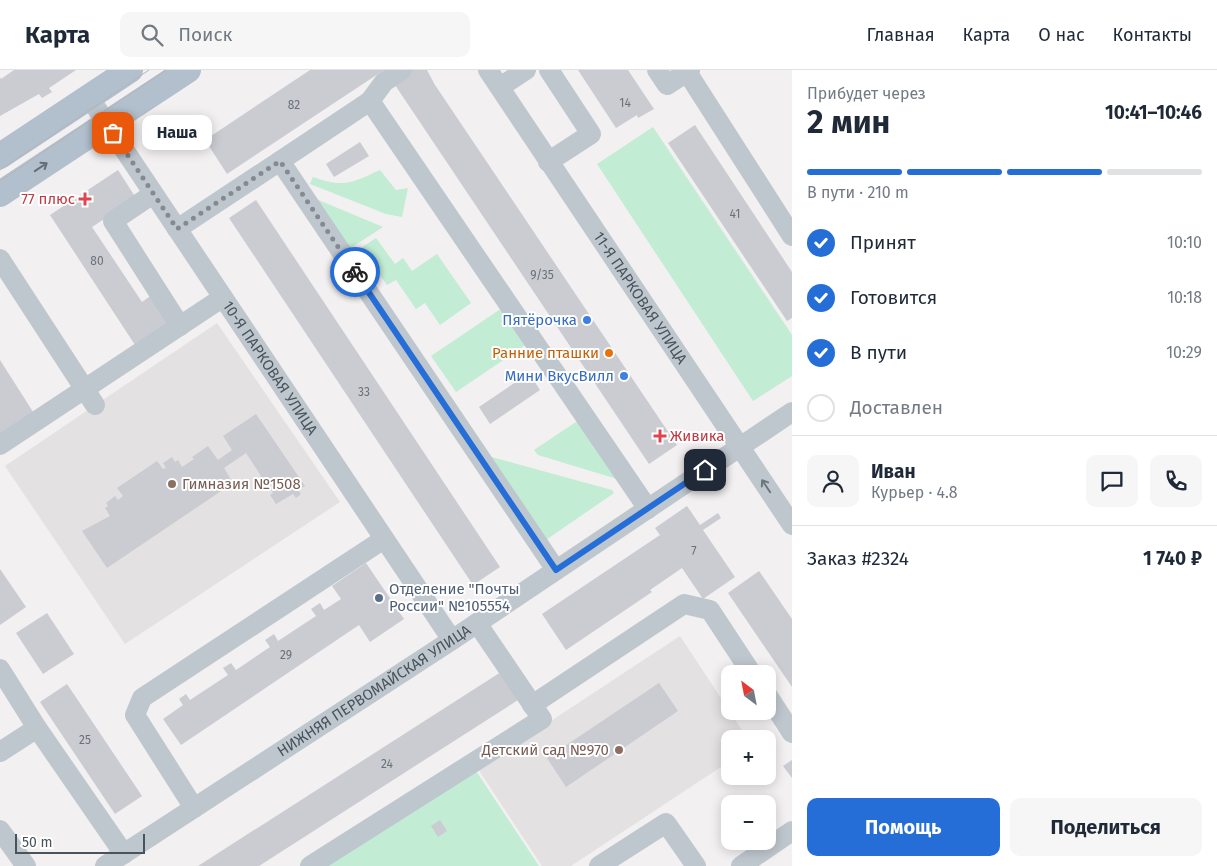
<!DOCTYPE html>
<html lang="ru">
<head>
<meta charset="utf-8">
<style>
	:root { --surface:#fff; --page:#f6f6f7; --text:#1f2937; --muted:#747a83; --line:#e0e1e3; --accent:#266ed7 }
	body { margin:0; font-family:"Fira Sans",sans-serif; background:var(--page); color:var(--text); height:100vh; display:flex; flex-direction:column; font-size:19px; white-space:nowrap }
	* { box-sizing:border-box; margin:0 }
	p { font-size:16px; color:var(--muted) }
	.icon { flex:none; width:28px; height:28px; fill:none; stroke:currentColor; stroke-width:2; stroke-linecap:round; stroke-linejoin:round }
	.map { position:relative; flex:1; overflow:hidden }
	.details { display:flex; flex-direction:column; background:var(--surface); width:425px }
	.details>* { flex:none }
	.needle { width:32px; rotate:328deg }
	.tools { position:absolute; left:721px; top:595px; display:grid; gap:10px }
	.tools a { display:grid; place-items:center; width:55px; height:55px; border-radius:10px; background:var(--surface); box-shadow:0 2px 12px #0003; font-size:25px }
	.scale { position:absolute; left:15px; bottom:12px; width:130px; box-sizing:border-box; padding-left:5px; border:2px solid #49535c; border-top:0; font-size:14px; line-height:18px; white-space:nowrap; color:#49535c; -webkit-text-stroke:4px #fff; paint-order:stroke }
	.pin { position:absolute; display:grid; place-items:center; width:42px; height:42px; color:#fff; margin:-21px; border-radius:10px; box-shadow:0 2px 8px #0006 }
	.courier { position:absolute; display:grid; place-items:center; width:50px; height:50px; margin:-25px; border:4px solid #266ed7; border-radius:50%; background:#fff; color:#222; box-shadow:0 1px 6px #0007 }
	.bubble { position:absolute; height:35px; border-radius:10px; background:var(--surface); box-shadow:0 2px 12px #0003; font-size:16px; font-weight:700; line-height:35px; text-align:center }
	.summary em { font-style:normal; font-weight:700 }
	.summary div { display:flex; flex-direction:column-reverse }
	.summary { display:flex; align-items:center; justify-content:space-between; height:85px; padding:0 15px }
	h1 { font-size:32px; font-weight:700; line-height:38px }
	.bar { display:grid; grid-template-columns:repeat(4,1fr); gap:8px 5px; align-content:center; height:60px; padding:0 15px }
	.bar i { height:6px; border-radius:4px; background:var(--line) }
	.bar .current { background:var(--accent) }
	.bar p { grid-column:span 4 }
	.line { display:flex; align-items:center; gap:12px; padding:0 15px; border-top:1px solid var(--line) }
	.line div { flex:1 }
	.round { display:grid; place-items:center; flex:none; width:52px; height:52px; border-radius:10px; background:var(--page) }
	ol { padding:0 15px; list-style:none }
	li { display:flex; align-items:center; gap:15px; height:55px }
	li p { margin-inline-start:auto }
	li .icon { padding:5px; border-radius:50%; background:var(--accent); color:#fff; stroke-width:4 }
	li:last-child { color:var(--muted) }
	li i { width:28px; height:28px; border:2px solid var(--line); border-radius:50% }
	.cta { display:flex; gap:10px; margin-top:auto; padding:10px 15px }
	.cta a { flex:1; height:58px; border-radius:10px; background:var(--accent); color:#fff; font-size:20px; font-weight:700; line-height:58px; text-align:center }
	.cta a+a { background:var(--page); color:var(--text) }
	header { display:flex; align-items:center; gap:30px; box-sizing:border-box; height:70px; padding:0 25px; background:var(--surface); border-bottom:1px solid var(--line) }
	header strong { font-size:24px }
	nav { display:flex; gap:28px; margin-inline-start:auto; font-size:18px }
	.search { width:350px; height:45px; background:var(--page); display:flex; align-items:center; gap:12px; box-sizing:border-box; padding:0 18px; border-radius:10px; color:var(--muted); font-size:19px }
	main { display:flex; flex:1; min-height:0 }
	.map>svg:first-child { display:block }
</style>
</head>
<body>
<header>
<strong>Карта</strong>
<div class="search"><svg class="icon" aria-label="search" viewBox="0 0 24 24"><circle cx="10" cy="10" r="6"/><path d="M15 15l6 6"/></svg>Поиск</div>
<nav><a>Главная</a><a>Карта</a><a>О нас</a><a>Контакты</a></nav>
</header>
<main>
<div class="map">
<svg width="792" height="796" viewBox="0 0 792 796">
	<rect width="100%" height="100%" fill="#f2f0f0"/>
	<g fill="#e3e1e1">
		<path d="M217,253L340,432L125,574L5,396Z"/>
		<path d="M680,566L748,669H730V691L571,796H542L478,699Z"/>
	</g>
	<g fill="#c2ecd4">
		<path d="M653,57L792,265V306L753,331L597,94Z"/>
		<path d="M380,100L396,120L408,118L402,147L386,144L310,114L313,107C344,118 352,113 380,100Z"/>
		<path d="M316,129L383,157L346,181Z"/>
		<path d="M376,168L395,194L403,188L412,201L437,184L471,233L440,255L425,233L416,239L396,210L387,215L361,178Z"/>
		<path d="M502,238L527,274L456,322L431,286Z"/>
		<path d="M579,350L617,409L538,385L534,380Z"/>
		<path d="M488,386L612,420L614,423L543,472Z"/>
		<path d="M476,701L539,796H325Z"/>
	</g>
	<g fill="#caccd2">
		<path d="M14,0H76L49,18L52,22L42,28L39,24L0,46V7L1,9Z"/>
		<path d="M310,0H384L227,104L205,70Z"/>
		<path d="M412,0H427L435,15L677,375L649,394L393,12Z"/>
		<path d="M578,0H628L654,39L638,48L637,45L616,58Z"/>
		<path d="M695,55L792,202V248L787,251L668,73Z"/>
		<path d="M360,72L369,86L334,107L326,94Z"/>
		<path d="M118,100L136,128L92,157L142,232L153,224L173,254L137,278L50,145Z"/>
		<path d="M256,130L500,497L473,515L229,148Z"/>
		<path d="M0,290L35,345L0,368Z"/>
		<path d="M529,303L540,320L490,354L479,337Z"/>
		<path d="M256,344L305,416L298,420L301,424L296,428L293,424L276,434L270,425L273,423L266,413L263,416L258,408L261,406L246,383L224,398L233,413L107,498L82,461L110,446L105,438L108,436L106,433L115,426L118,430L123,426L117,418L157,391L163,399L166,398L163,393L172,387L175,392L178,390L182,397L194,389L192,387L208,376L218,390L232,380L223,366Z"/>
		<path d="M687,436L700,455L718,443L721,448L703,460L735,507L703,529L682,498L650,520L652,522L566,580L542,544L660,465L655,458Z"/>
		<path d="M366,493L404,549L370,572L359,555L181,675L163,649L183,635L179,629L186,624L190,630L228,605L223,598L231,593L236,600L270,577L265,570L274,564L278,571L316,546L311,539L320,533L324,540L341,529L332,516Z"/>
		<path d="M0,499L26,537L0,555Z"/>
		<path d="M759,501L792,549V617L728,523Z"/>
		<path d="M47,543L74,584L43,604L16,563Z"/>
		<path d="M501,602L518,630L259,796H198Z"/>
		<path d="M659,613L678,641L566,717L547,688Z"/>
		<path d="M67,614L142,726L115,744L40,632Z"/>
		<path d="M792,690V708L783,696Z"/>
		<path d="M440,750L447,761L438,767L431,756Z"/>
	</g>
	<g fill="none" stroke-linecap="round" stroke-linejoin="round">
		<g stroke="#bfc7ce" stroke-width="20">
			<path d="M402,0L384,12L370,31L648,439"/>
			<path id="s1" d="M488,0L792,455"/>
			<path d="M657,0L667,15L690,0"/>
			<path d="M687,2L792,166"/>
			<path d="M500,17L526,0"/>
			<path id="s2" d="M89,27L452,570"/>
			<path d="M370,31L280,91L556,500"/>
			<path d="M548,92L591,64L549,0"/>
			<path d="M153,124L113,151L180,256"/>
			<path d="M177,159L280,91"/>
			<path d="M0,189L95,335"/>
			<path d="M0,375L222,228"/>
			<path d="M0,599L37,658"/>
			<path d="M768,626L792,663"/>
			<path d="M532,635L684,534L710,540L752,604"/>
			<path d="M0,682L37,658L124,784"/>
			<path d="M194,738L135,645L142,628L384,469"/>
			<path d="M0,760L26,796"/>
			<path id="s3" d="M105,796L452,570L792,342"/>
			<path d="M310,796L542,649L477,553"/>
			<path d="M599,796L666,753L696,796"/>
			<path d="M741,796L792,761"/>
		</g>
		<g stroke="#b2bfcd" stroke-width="26">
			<path d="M0,86L130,0"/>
			<path d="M0,124L188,0"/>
		</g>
		<g stroke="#b3b5ba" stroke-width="1">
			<path d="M0,100L149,0"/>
			<path d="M0,111L166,0"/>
		</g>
	</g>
	<defs><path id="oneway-shaft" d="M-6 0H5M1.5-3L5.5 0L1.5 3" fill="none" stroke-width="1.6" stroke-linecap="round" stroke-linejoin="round" transform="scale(1.25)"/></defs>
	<use stroke="#636e78" href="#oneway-shaft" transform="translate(41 97) rotate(-34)"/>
	<use stroke="#6c767e" href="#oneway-shaft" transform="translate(766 416) rotate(-124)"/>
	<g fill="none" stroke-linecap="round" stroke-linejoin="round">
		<path stroke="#848a90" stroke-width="5" stroke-dasharray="0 9" d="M113,63L177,159L280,91L355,202"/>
		<path stroke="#266ed7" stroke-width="6" d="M355,202L556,500L705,400"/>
	</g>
	<g fill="#e0444e" stroke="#fff" stroke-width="2">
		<path d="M82.5 121.5h5v5h5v5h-5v5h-5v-5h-5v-5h5z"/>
		<path d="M657.5 358.5h5v5h5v5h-5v5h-5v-5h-5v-5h5z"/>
	</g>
	<g fill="#3f7fe0" stroke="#fff" stroke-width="2">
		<circle cx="587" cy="250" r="5"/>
		<circle cx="624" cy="306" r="5"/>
	</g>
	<circle fill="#e8710a" stroke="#fff" stroke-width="2" cx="609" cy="283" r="5"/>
	<g fill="#8d6e63" stroke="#fff" stroke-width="2">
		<circle cx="172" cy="414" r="5"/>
		<circle cx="619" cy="680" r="5"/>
	</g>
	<circle fill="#5c6f8a" stroke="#fff" stroke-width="2" cx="379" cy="528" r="5"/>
	<g text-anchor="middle" stroke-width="4" stroke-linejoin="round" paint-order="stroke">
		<g font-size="12" fill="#69717a">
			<text x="625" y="37">14</text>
			<text x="294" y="39">82</text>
			<text x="735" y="148">41</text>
			<text x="97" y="195">80</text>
			<text x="542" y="209">9/35</text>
			<text x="364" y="326">33</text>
			<text x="694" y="485">7</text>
			<text x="286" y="589">29</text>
			<text x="85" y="674">25</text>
			<text x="387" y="698">24</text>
		</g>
		<g font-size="15" fill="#be3a42" stroke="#fff" text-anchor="end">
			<text x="75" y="134">77 плюс</text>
			<text x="670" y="371" text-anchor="start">Живика</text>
		</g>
		<g font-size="15" fill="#49535c" stroke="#fff">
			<text dy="5" stroke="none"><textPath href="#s1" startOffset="274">11-Я ПАРКОВАЯ УЛИЦА</textPath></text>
			<text dy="5" stroke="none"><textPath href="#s2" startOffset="326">10-Я ПАРКОВАЯ УЛИЦА</textPath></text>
			<text dy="5" stroke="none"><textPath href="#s3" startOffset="321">НИЖНЯЯ ПЕРВОМАЙСКАЯ УЛИЦА</textPath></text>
		</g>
		<g font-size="15" fill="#366cbe" stroke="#fff" text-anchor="end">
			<text x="577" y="255">Пятёрочка</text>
			<text x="614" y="311">Мини ВкусВилл</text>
		</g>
		<g font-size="15" fill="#c56008" stroke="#fff" text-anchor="end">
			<text x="599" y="288">Ранние пташки</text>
		</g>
		<g font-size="15" fill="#785e54" stroke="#fff" text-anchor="start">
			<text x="182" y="419">Гимназия №1508</text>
			<text x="609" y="685" text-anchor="end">Детский сад №970</text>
		</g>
		<g font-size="15" fill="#4e5e75" stroke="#fff" text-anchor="start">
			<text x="389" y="524">Отделение "Почты<tspan x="389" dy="17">России" №105554</tspan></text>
		</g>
	</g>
</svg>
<div class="tools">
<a><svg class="needle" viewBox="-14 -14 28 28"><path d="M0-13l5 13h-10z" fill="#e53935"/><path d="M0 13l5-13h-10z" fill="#747a83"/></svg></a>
<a>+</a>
<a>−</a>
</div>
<div class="scale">50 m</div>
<div class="pin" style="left:113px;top:63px;background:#ea580c"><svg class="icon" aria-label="bag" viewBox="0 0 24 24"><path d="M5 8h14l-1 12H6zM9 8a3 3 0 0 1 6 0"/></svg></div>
<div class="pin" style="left:705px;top:400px;background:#1f2937"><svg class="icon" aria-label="home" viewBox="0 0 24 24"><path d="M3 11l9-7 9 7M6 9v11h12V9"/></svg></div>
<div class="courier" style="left:355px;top:202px"><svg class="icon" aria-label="bike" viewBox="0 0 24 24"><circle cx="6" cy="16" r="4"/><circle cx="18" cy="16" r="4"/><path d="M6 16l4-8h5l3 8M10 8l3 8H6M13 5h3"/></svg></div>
<div class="bubble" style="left:142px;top:45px;width:70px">Наша</div>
</div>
<section class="details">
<div class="summary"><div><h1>2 мин</h1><p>Прибудет через</p></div><em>10:41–10:46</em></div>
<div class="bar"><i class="current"></i><i class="current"></i><i class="current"></i><i></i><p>В пути · 210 m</p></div>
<ol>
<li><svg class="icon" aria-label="check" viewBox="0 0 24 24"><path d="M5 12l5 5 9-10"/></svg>Принят<p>10:10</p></li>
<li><svg class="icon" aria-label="check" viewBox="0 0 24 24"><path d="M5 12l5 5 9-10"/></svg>Готовится<p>10:18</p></li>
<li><svg class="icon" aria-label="check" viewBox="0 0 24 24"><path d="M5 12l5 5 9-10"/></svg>В пути<p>10:29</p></li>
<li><i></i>Доставлен</li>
</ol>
<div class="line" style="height:90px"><a class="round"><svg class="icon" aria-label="person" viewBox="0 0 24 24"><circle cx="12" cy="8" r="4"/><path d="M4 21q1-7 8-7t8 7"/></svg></a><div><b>Иван</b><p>Курьер · 4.8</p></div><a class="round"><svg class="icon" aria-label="chat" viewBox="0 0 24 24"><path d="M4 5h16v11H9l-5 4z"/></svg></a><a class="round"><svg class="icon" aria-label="phone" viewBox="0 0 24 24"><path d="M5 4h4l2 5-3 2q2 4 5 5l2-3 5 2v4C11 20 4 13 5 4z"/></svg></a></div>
<div class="line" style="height:65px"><div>Заказ #2324</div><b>1 740 ₽</b></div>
<div class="cta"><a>Помощь</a><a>Поделиться</a></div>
</section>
</main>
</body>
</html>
